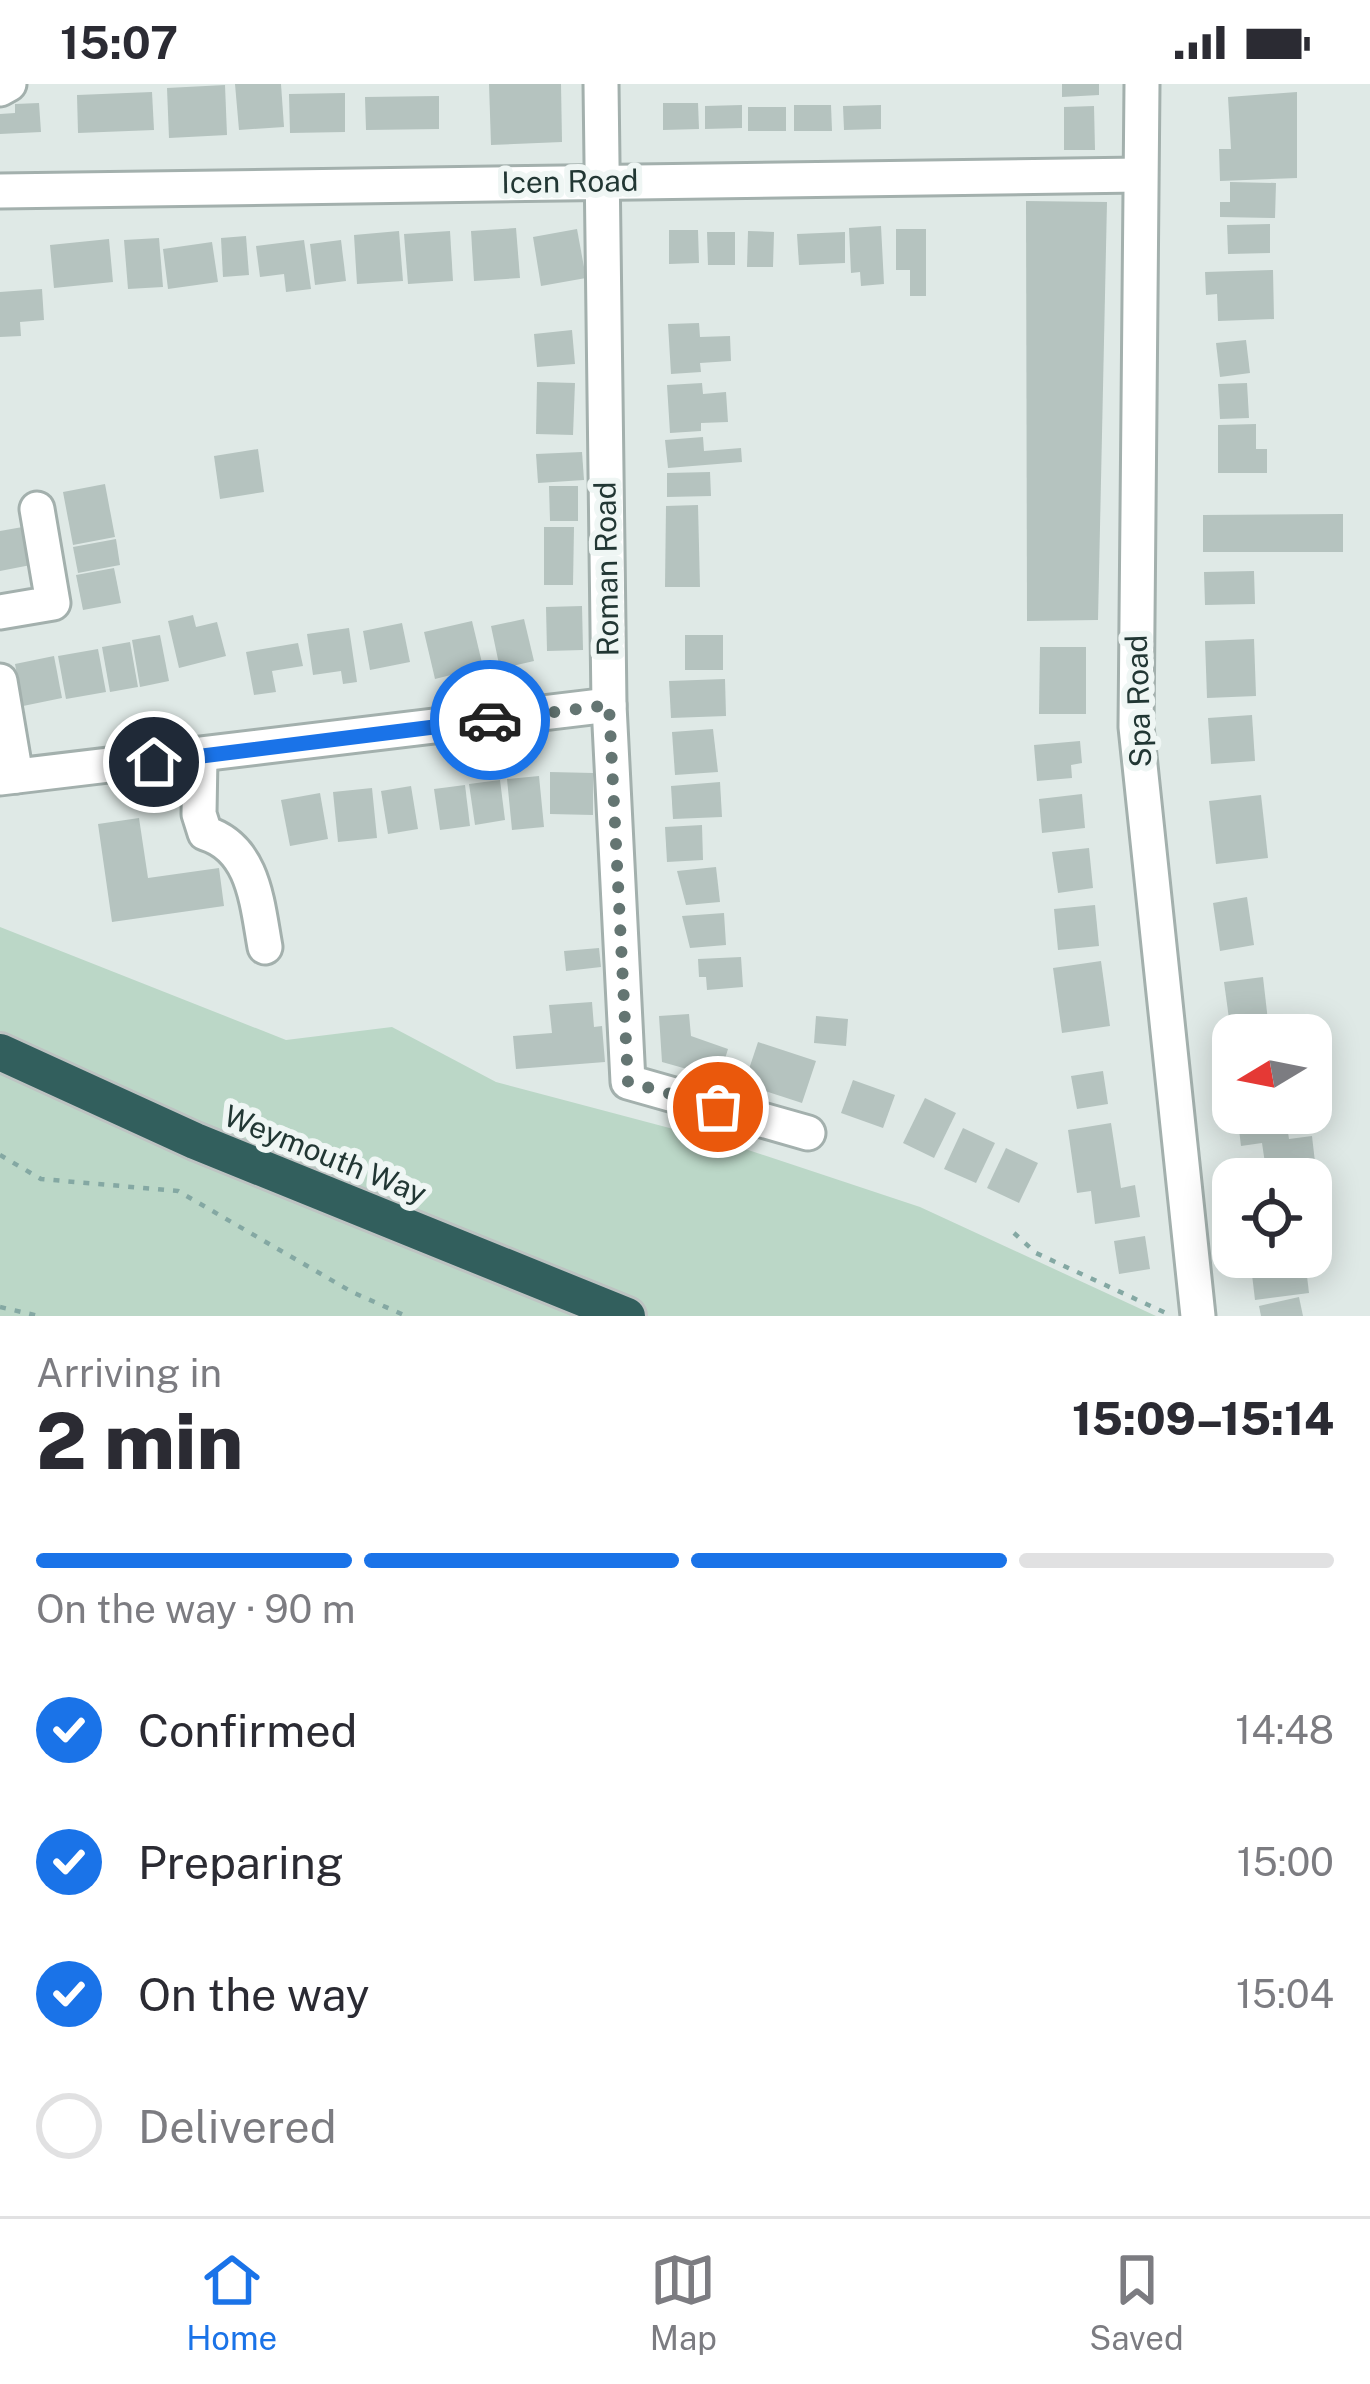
<!DOCTYPE html>
<html lang="en">
<head>
<meta charset="utf-8">
<style>
	:root { --surface:#fff; --page:#f7f7f7; --text:#2b2b33; --muted:#7c7c81; --line:#e1e1e2; --accent:#1a73e8 }
	body { margin:0; font-family:"Public Sans",sans-serif; background:var(--page); color:var(--text); height:100vh; display:flex; flex-direction:column; font-size:45px; white-space:nowrap }
	* { box-sizing:border-box; margin:0 }
	p { font-size:39px; color:var(--muted) }
	.icon { flex:none; width:66px; height:66px; fill:none; stroke:currentColor; stroke-width:2; stroke-linecap:round; stroke-linejoin:round }
	.map { position:relative; height:1232px; overflow:hidden }
	.sheet { display:flex; flex-direction:column; background:var(--surface); flex:1 }
	.sheet>* { flex:none }
	.needle { width:78px; rotate:260deg }
	.controls { position:absolute; left:1212px; top:930px; display:grid; gap:24px }
	.controls a { display:grid; place-items:center; width:120px; height:120px; border-radius:24px; background:var(--surface); box-shadow:0 6px 30px #0003; font-size:60px }
	.pin { position:absolute; display:grid; place-items:center; width:102px; height:102px; color:#fff; margin:-51px; border:6px solid #fff; border-radius:50%; box-shadow:0 3px 12px #0007 }
	.courier { position:absolute; display:grid; place-items:center; width:120px; height:120px; margin:-60px; border:9px solid #1a73e8; border-radius:50%; background:#fff; color:#222; box-shadow:0 3px 15px #0007 }
	.headline em { font-style:normal; font-weight:800 }
	.headline div { display:flex; flex-direction:column-reverse }
	.headline { display:flex; align-items:center; justify-content:space-between; height:204px; padding:0 36px }
	h1 { font-size:78px; font-weight:800; line-height:90px }
	.bar { display:grid; grid-template-columns:repeat(4,1fr); gap:18px 12px; align-content:center; height:144px; padding:0 36px }
	.bar i { height:15px; border-radius:9px; background:var(--line) }
	.bar .current { background:var(--accent) }
	.bar p { grid-column:span 4 }
	ol { padding:0 36px; list-style:none }
	li { display:flex; align-items:center; gap:36px; height:132px }
	li p { margin-inline-start:auto }
	li .icon { padding:12px; border-radius:50%; background:var(--accent); color:#fff; stroke-width:4 }
	li:last-child { color:var(--muted) }
	li i { width:66px; height:66px; border:6px solid var(--line); border-radius:50% }
	.status { display:flex; justify-content:space-between; align-items:center; height:84px; padding:0 60px; background:var(--surface); direction:ltr }
	.status svg { height:33px; fill:currentColor }
	.menu { display:flex; justify-content:space-around; align-items:center; height:168px; border-top:3px solid var(--line); background:var(--surface); font-size:33px; color:var(--muted) }
	.menu a { display:grid; justify-items:center; gap:6px }
	.menu .current { color:var(--accent) }
	.map>svg:first-child { display:block }
</style>
</head>
<body>
<div class="status"><b>15:07</b><svg viewBox="0 0 49 12"><path d="M0 12V9h3v3zM5 12V6h3v6zM10 12V3h3v9zM15 12V0h3v12zM26 1h20v11H26zM47 4h2v5h-2z"/></svg></div>
<div class="map">
<svg width="1370" height="1232" viewBox="0 0 1370 1232">
	<rect width="100%" height="100%" fill="#dfe9e6"/>
	<path fill="#bbd7c7" d="M0,843L286,956L392,943L496,998L730,1060L920,1123L1156,1232H0Z"/>
	<g fill="#b5c3bf">
		<path d="M235,0H281L284,43L239,46Z"/>
		<path d="M489,0H561L562,58L491,61Z"/>
		<path d="M1062,0H1099V11L1062,13Z"/>
		<path d="M225,1L227,51L169,54L167,4Z"/>
		<path d="M152,8L154,46L78,49L77,11Z"/>
		<path d="M1297,8V94L1220,97L1219,65H1231L1228,13Z"/>
		<path d="M345,9V48L290,49L289,10Z"/>
		<path d="M439,12V45L366,46L365,13Z"/>
		<path d="M39,19L41,48L0,50V30L15,29V20Z"/>
		<path d="M663,19H698L699,45L663,46Z"/>
		<path d="M742,21V44L705,45V22Z"/>
		<path d="M794,21H831L832,47H794Z"/>
		<path d="M881,21V45L844,46L843,22Z"/>
		<path d="M1094,22L1095,66H1064V23Z"/>
		<rect x="748" y="23" width="38" height="24"/>
		<path d="M1230,98L1276,99L1275,134L1220,133V118H1230Z"/>
		<path d="M1026,117L1107,118L1098,536L1027,537Z"/>
		<path d="M1270,140V169L1228,170L1227,141Z"/>
		<path d="M881,142L884,200L861,202L860,188L851,189L849,144Z"/>
		<path d="M516,144L520,194L474,197L471,147Z"/>
		<path d="M577,145L586,194L541,202L533,153Z"/>
		<path d="M896,145H926V212H910V186H896Z"/>
		<path d="M669,146H698L699,179L669,180Z"/>
		<path d="M399,147L403,197L357,200L354,151Z"/>
		<path d="M450,147L453,197L408,200L404,150Z"/>
		<path d="M748,147L774,148L773,183H747Z"/>
		<path d="M707,148H735V181H708Z"/>
		<path d="M845,148V179L799,181L797,150Z"/>
		<path d="M246,152L249,191L223,193L221,154Z"/>
		<path d="M159,154L163,203L128,205L124,156Z"/>
		<path d="M109,155L113,198L54,204L50,161Z"/>
		<path d="M304,156L311,205L286,208L284,190L260,193L256,162Z"/>
		<path d="M341,156L346,197L315,201L310,160Z"/>
		<path d="M212,158L218,198L168,205L163,165Z"/>
		<path d="M1273,186L1274,235L1218,237L1217,210L1206,211L1205,188Z"/>
		<path d="M42,205L44,236L20,238L21,252L0,253V208Z"/>
		<path d="M699,239L700,253L730,252L731,277L700,279L701,288L671,290L668,240Z"/>
		<path d="M572,246L575,280L537,283L534,250Z"/>
		<path d="M1246,256L1250,289L1220,293L1216,259Z"/>
		<path d="M537,298L575,299L573,351L536,350Z"/>
		<path d="M702,299L703,310L726,308L728,338L701,339V347L670,349L667,301Z"/>
		<path d="M1247,299L1249,334L1220,335L1218,300Z"/>
		<path d="M1256,340V365H1267V389H1218V341Z"/>
		<path d="M703,353L704,367L741,364L742,378L668,384L665,356Z"/>
		<path d="M258,365L264,408L220,415L214,372Z"/>
		<path d="M582,368L584,396L538,399L536,370Z"/>
		<path d="M710,388L711,412L667,413V389Z"/>
		<path d="M105,400L115,453L73,461L63,408Z"/>
		<path d="M549,402H578V437H550Z"/>
		<path d="M698,421L700,503H665L666,422Z"/>
		<path d="M1343,430V468H1203V431Z"/>
		<path d="M34,441L41,479L0,487V447Z"/>
		<path d="M544,443H574L573,501H544Z"/>
		<path d="M116,455L120,481L78,489L73,463Z"/>
		<path d="M114,484L121,519L83,526L76,491Z"/>
		<path d="M1254,487L1255,520L1205,521L1204,488Z"/>
		<path d="M582,522L583,566L547,567L546,523Z"/>
		<path d="M193,531L196,543L217,538L226,572L179,584L168,537Z"/>
		<path d="M524,535L534,577L500,585L491,542Z"/>
		<path d="M472,537L483,583L435,595L424,548Z"/>
		<path d="M402,539L410,578L370,586L363,547Z"/>
		<path d="M349,544L357,598L343,600L341,587L313,591L307,550Z"/>
		<path d="M160,551L169,597L140,603L132,556Z"/>
		<rect x="685" y="551" width="38" height="35"/>
		<path d="M1254,555L1256,612L1207,614L1205,557Z"/>
		<path d="M130,558L138,603L110,608L102,563Z"/>
		<path d="M298,559L303,582L272,587L276,608L254,611L246,568Z"/>
		<path d="M1040,563H1086V630H1039Z"/>
		<path d="M98,565L106,608L66,615L58,572Z"/>
		<path d="M54,572L62,614L23,622L15,580Z"/>
		<path d="M725,595L726,632L671,634L669,597Z"/>
		<path d="M1252,631L1255,677L1211,680L1208,634Z"/>
		<path d="M713,645L718,688L675,691L672,648Z"/>
		<path d="M1080,657L1082,679L1071,681L1072,694L1037,697L1034,661Z"/>
		<path d="M550,688L593,689V731L550,730Z"/>
		<path d="M539,692L544,743L512,746L507,695Z"/>
		<path d="M500,696L505,736L475,741L469,700Z"/>
		<path d="M720,698L722,733L673,735L671,702Z"/>
		<path d="M465,701L470,742L440,746L434,705Z"/>
		<path d="M411,702L418,745L388,750L381,707Z"/>
		<path d="M372,704L377,754L338,758L333,708Z"/>
		<path d="M320,709L328,755L290,762L281,716Z"/>
		<path d="M1082,710L1085,744L1042,749L1039,715Z"/>
		<path d="M1261,711L1268,774L1216,780L1209,717Z"/>
		<path d="M139,734L148,794L219,784L224,822L112,838L98,740Z"/>
		<path d="M702,741L703,776L667,778L665,743Z"/>
		<path d="M1089,764L1093,804L1058,809L1052,768Z"/>
		<path d="M716,783L720,818L686,821L677,787Z"/>
		<path d="M1247,813L1254,861L1220,867L1213,819Z"/>
		<path d="M1095,821L1099,862L1058,866L1054,825Z"/>
		<path d="M724,829L726,861L690,864L682,832Z"/>
		<path d="M599,864L601,883L566,887L564,867Z"/>
		<path d="M741,873L743,903L707,906L706,893H699L698,875Z"/>
		<path d="M1101,877L1110,942L1062,949L1053,884Z"/>
		<path d="M1263,893L1268,937L1230,942L1224,898Z"/>
		<path d="M592,918L594,943L602,942L605,978L516,985L513,952L552,949L549,921Z"/>
		<path d="M689,930L691,952L728,965L719,994L662,978L659,932Z"/>
		<path d="M816,932L848,935L846,962L814,959Z"/>
		<path d="M1293,940L1295,951H1244V949Z"/>
		<path d="M758,958L816,977L802,1019L744,1000Z"/>
		<path d="M1103,987L1108,1020L1077,1025L1071,992Z"/>
		<path d="M853,996L895,1011L883,1044L841,1029Z"/>
		<path d="M925,1014L956,1029L934,1074L903,1059Z"/>
		<path d="M1237,1029H1285L1289,1055L1312,1052L1316,1087L1267,1093L1262,1059L1241,1062Z"/>
		<path d="M1111,1039L1121,1104L1135,1101L1140,1133L1095,1140L1091,1107L1077,1109L1068,1046Z"/>
		<path d="M963,1044L995,1059L976,1099L944,1085Z"/>
		<path d="M1006,1064L1038,1079L1019,1119L987,1104Z"/>
		<path d="M1145,1152L1150,1185L1119,1190L1114,1157Z"/>
		<path d="M1305,1175L1309,1209L1255,1216L1251,1182Z"/>
		<path d="M1299,1213L1303,1232H1261L1259,1222Z"/>
	</g>
	<g fill="none" stroke-linecap="round" stroke-linejoin="round">
		<g stroke="#a3b0ad" stroke-width="39">
			<g id="minor">
				<path d="M601,0L609,621L628,998L808,1049"/>
				<path d="M1142,0L1136,643L1198,1232"/>
				<path d="M0,5L9,0"/>
				<path d="M0,107L1140,91"/>
				<path d="M0,528L53,519L37,425"/>
				<path d="M0,597L16,692"/>
				<path d="M200,673L199,730L205,749C254,764 257,819 265,863"/>
				<path d="M0,694L609,621"/>
			</g>
		</g>
		<g stroke="#bdc3c2" stroke-width="42">
			<path id="highway" d="M0,968L195,1057L627,1232"/>
		</g>
		<g stroke="#84a8a3" stroke-width="4.5" stroke-dasharray="6 9" stroke-linecap="butt">
			<path d="M0,1071L41,1095L178,1107L352,1208L406,1232"/>
			<path d="M1014,1149L1036,1169L1168,1230"/>
			<path d="M0,1223L39,1232"/>
		</g>
		<use href="#minor" stroke="#fff" stroke-width="33"/>
		<use href="#highway" stroke="#325f5d" stroke-width="36"/>
	</g>
	<g fill="none" stroke-linecap="round" stroke-linejoin="round">
		<path stroke="#647572" stroke-width="12" stroke-dasharray="0 21.6" d="M490,636L609,621L628,998L718,1023"/>
		<path stroke="#1a73e8" stroke-width="15" d="M154,678L490,636"/>
	</g>
	<g text-anchor="middle" stroke-width="12" stroke-linejoin="round" paint-order="stroke">
		<g font-size="30" fill="#223734" stroke="#eff6f4">
			<text transform="translate(570 98) rotate(-1)" y="10">Icen Road</text>
			<text transform="translate(607 485) rotate(-91)" y="10">Roman Road</text>
			<text transform="translate(1139 617) rotate(-92)" y="10">Spa Road</text>
			<text transform="translate(325 1071) rotate(22)" y="10">Weymouth Way</text>
		</g>
	</g>
</svg>
<div class="controls">
<a><svg class="needle" viewBox="-14 -14 28 28"><path d="M0-13l5 13h-10z" fill="#e53935"/><path d="M0 13l5-13h-10z" fill="#7c7c81"/></svg></a>
<a><svg class="icon" aria-label="locate" viewBox="0 0 24 24"><circle cx="12" cy="12" r="6"/><path d="M12 2v4M12 18v4M2 12h4M18 12h4"/></svg></a>
</div>
<div class="pin" style="left:718px;top:1023px;background:#ea580c"><svg class="icon" aria-label="bag" viewBox="0 0 24 24"><path d="M5 8h14l-1 12H6zM9 8a3 3 0 0 1 6 0"/></svg></div>
<div class="pin" style="left:154px;top:678px;background:#1f2937"><svg class="icon" aria-label="home" viewBox="0 0 24 24"><path d="M3 11l9-7 9 7M6 9v11h12V9"/></svg></div>
<div class="courier" style="left:490px;top:636px"><svg class="icon" aria-label="car" viewBox="0 0 24 24"><path d="M5 17H2v-5l4-1 3-4h7l3 4 3 1v5h-3M9 17h6M6 11h13"/><circle cx="7" cy="17" r="2"/><circle cx="17" cy="17" r="2"/></svg></div>
</div>
<section class="sheet">
<div class="headline"><div><h1>2 min</h1><p>Arriving in</p></div><em>15:09–15:14</em></div>
<div class="bar"><i class="current"></i><i class="current"></i><i class="current"></i><i></i><p>On the way · 90 m</p></div>
<ol>
<li><svg class="icon" aria-label="check" viewBox="0 0 24 24"><path d="M5 12l5 5 9-10"/></svg>Confirmed<p>14:48</p></li>
<li><svg class="icon" aria-label="check" viewBox="0 0 24 24"><path d="M5 12l5 5 9-10"/></svg>Preparing<p>15:00</p></li>
<li><svg class="icon" aria-label="check" viewBox="0 0 24 24"><path d="M5 12l5 5 9-10"/></svg>On the way<p>15:04</p></li>
<li><i></i>Delivered</li>
</ol>
</section>
<nav class="menu">
<a class="current"><svg class="icon" aria-label="home" viewBox="0 0 24 24"><path d="M3 11l9-7 9 7M6 9v11h12V9"/></svg>Home</a>
<a><svg class="icon" aria-label="map" viewBox="0 0 24 24"><path d="M3 6l6-2 6 2 6-2v14l-6 2-6-2-6 2zM9 4v14M15 6v14"/></svg>Map</a>
<a><svg class="icon" aria-label="saved" viewBox="0 0 24 24"><path d="M7 4h10v16l-5-4-5 4z"/></svg>Saved</a>
</nav>
</body>
</html>
